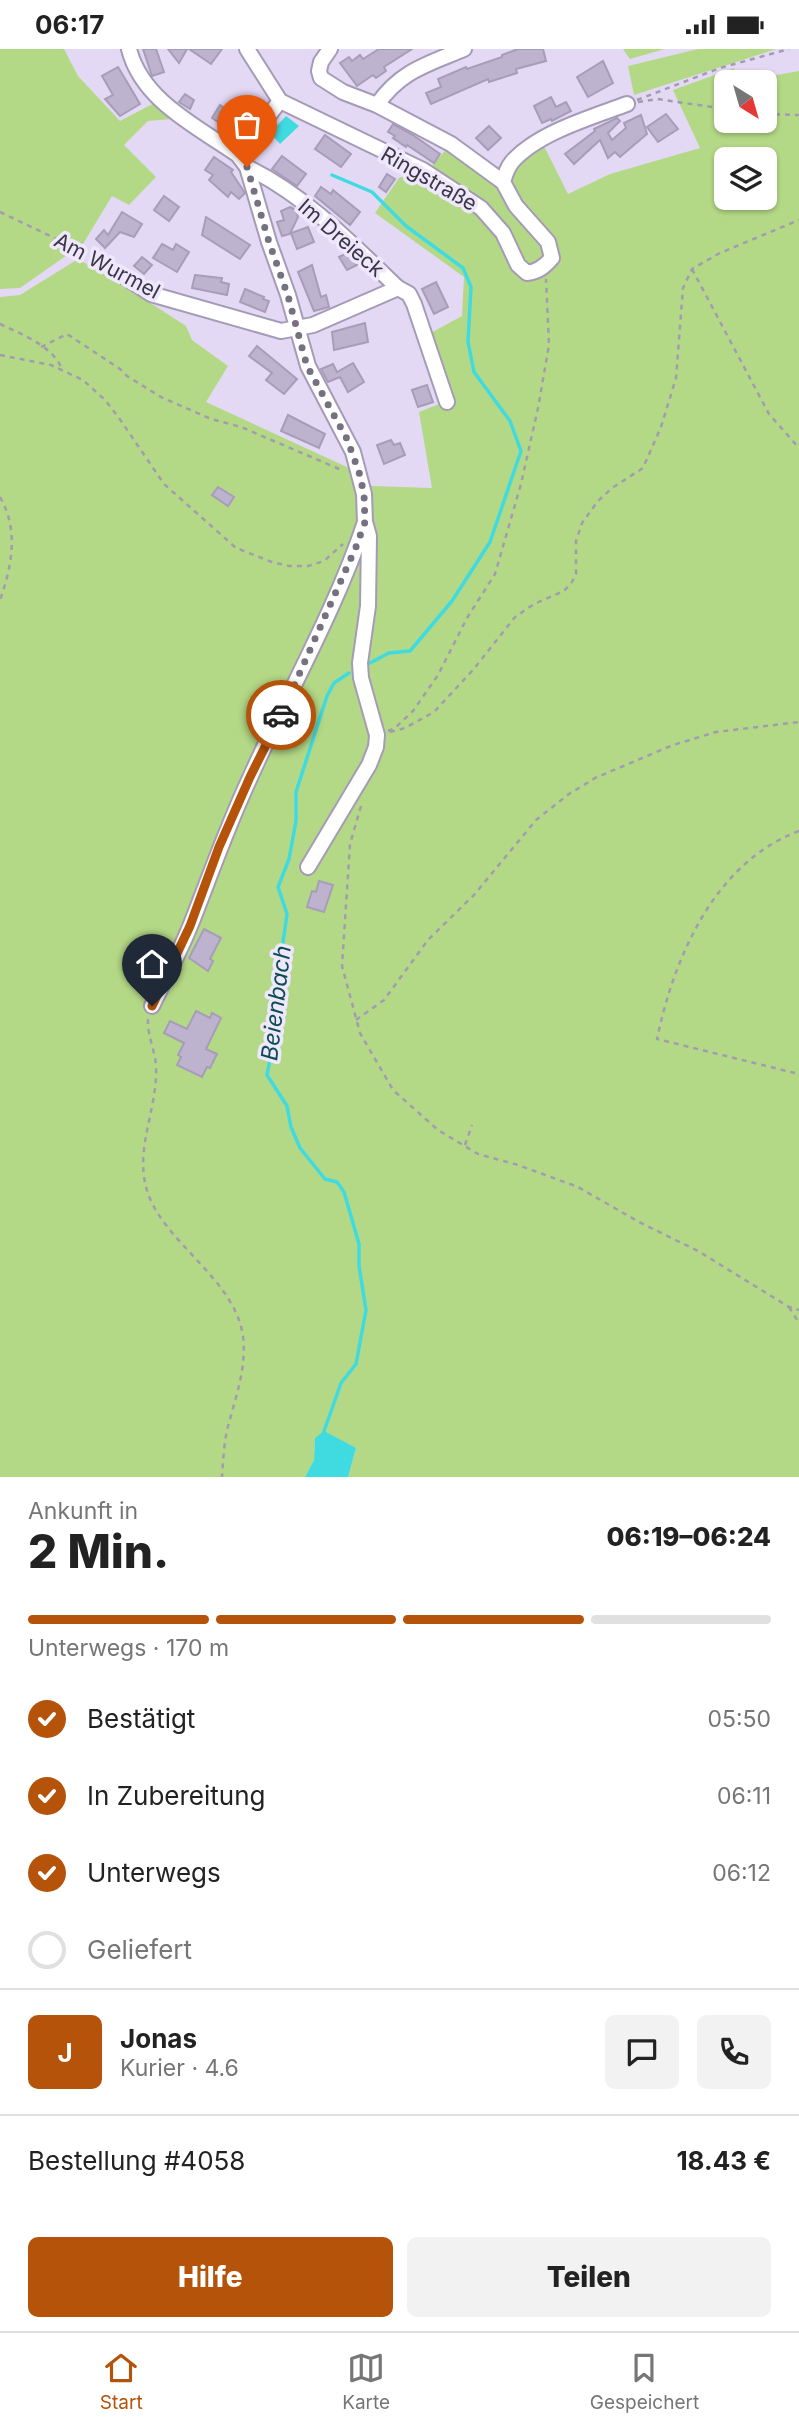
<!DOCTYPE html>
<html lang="de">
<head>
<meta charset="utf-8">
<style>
	:root { --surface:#fff; --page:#f2f2f2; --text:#222; --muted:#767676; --line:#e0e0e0; --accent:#b45309 }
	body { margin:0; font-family:Inter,sans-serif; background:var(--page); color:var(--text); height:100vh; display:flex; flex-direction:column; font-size:26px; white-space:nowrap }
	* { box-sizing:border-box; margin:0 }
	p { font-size:23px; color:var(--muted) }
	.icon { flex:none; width:38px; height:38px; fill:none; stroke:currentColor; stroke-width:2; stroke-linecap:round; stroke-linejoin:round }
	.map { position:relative; height:1428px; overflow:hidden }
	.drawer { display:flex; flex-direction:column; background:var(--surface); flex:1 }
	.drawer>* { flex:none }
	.needle { width:46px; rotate:143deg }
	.fabs { position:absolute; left:714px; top:21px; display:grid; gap:14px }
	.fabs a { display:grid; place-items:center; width:63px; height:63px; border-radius:10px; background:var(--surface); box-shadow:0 2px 5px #0004; font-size:35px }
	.pin { position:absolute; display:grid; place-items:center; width:60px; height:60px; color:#fff; margin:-72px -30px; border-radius:50% 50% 50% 0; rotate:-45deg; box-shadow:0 0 7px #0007 }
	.pin .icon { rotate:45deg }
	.courier { position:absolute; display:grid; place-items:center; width:70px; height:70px; margin:-35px; border:5px solid #b45309; border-radius:50%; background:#fff; color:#222; box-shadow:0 2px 9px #0007 }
	.summary em { font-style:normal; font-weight:800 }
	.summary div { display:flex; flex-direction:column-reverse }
	.summary { display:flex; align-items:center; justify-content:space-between; height:119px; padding:0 28px }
	h1 { font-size:46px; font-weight:800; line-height:52px }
	.bar { display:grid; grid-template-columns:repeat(4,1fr); gap:10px 7px; align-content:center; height:84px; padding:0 28px }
	.bar i { height:9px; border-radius:5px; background:var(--line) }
	.bar .current { background:var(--accent) }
	.bar p { grid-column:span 4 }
	.line { display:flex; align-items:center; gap:18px; padding:0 28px; border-top:2px solid var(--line) }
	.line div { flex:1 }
	.round { display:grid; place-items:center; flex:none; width:74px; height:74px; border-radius:10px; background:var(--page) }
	ol { padding:0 28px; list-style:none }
	li { display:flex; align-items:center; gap:21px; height:77px }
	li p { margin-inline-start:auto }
	li .icon { padding:7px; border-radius:50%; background:var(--accent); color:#fff; stroke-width:4 }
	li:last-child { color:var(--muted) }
	li i { width:38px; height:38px; border:4px solid var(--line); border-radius:50% }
	.primary-button { display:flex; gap:14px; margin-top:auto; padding:14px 28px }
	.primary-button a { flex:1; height:80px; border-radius:10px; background:var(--accent); color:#fff; font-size:28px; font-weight:800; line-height:80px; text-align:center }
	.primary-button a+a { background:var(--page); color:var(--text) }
	.status { display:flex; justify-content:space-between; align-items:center; height:49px; padding:0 35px; background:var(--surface); direction:ltr }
	.status svg { height:19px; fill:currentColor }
	.tab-bar { display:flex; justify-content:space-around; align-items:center; height:98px; border-top:2px solid var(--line); background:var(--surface); font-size:19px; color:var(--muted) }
	.tab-bar a { display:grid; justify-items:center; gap:4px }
	.tab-bar .current { color:var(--accent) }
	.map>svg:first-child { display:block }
</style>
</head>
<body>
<div class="status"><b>06:17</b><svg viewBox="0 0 49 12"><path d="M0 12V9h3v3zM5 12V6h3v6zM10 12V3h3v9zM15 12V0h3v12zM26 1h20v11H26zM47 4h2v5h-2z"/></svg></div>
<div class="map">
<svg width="799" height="1428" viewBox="0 0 799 1428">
	<rect width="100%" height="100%" fill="#e3d9f5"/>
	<g fill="#b4d986" fill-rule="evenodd">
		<path d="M0,0H64L78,27L120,72L160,51L184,69L148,72L124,96L156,128L129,156L112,147L83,195L20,239L0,240Z"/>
		<path d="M623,0H665L630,10Z"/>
		<path d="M698,0H776L634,46L628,17Z"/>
		<path d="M734,19L739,33L799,22V1428H348L356,1399L315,1389L314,1411L305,1428H0V248L20,246L78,210L121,235L186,277L192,291L228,317L206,353L349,419L372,437L432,439L419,363L447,352L425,287L462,267L464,228L375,164L399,129L429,121L453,92L494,120L541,91L568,145L610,125L700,99L673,41ZM726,33H765V72H726ZM726,110H765V149H726Z"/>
	</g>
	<g fill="#40dae1">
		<path d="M286,67L299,77L280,95L270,84Z"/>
		<path d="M324,1382L356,1399L348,1428H305L314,1411L315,1389Z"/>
	</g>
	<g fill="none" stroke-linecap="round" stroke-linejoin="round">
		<g stroke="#40dae1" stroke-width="3.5">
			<path d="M332,126L372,143L406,177L463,219L471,238L468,293L474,323L510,372L521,402L490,493L452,552L410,602L389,604L370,614"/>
			<path d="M323,1385L341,1334L356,1315L366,1261L359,1217V1195L344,1143L337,1133L325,1130L300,1099L291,1078L287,1057L267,1026L272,1000L273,969L281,922V907L287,865L278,838L289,810L296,772V743L327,647L334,634L349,624"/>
		</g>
	</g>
	<g fill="#bdb3cf" stroke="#a79db8" stroke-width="2">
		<path d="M143,0H156L164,23L152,27Z"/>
		<path d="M168,0H187L179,14Z"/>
		<path d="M189,0H222L211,15Z"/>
		<path d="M379,0H412L384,18L386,22L376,29L373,26L357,37L340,14L349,8L352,12L360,6L363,10Z"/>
		<path d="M518,0H543L546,12L516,20L517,24L489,33L488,30L431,55L426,44L441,38L438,30L466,18L467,20L502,8V6Z"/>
		<path d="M603,12L613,34L588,48L577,28Z"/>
		<path d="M118,18L140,55L120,67L105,50L113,46L102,27Z"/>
		<path d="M185,45L194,51L190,60L179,53Z"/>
		<path d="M551,48L556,58L566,53L571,62L552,72L551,70L542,74L534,57Z"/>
		<path d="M220,56L235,66L227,79L212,69Z"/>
		<path d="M666,65L678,80L658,93L647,78Z"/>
		<path d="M641,66L647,85L620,108L615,103L608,109L600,91L574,115L565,105L595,82L594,80L617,69L620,72L608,84L612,91L626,79L624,74Z"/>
		<path d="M393,75L413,86L440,105L434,114L407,96L406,98L393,89L395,87L388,83Z"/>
		<path d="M489,77L501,89L488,101L476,89Z"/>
		<path d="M325,86L351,105L341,118L315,100Z"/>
		<path d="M282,107L306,125L297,137L272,120Z"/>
		<path d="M214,108L233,121L231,123L245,144L239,150L231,143L228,148L209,131L213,126L205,121Z"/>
		<path d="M387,125L395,130L386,143L379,138Z"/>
		<path d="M321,138L331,145L333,141L360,163L350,176L315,147Z"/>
		<path d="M164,147L179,158L169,172L154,161Z"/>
		<path d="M290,158L296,161L298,168L290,185L282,187L277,173L284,171L281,162Z"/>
		<path d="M122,163L142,175L134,188L120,183L105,199L96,190L104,181L108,186Z"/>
		<path d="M206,168L250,196L240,210L202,186Z"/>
		<path d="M308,178L314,193L297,200L291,184Z"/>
		<path d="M162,195L173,201L176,195L189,203L177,223L153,209Z"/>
		<path d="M347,204L357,216L347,221L339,208Z"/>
		<path d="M142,208L152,216L144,225L134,217Z"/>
		<path d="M312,216L321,248L326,246L329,258L314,262L298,223Z"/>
		<path d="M195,226L222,229L221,233L229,235L227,246L192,239Z"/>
		<path d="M436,233L448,258L434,265L422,240Z"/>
		<path d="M245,240L264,248L263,250L269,252L265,263L240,253Z"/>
		<path d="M365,274L368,293L334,301L332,283Z"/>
		<path d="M257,297L297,330L284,345L266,331L272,324L249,307Z"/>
		<path d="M353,314L364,333L348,343L340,328L328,333L321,320L333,315L337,323Z"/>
		<path d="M427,336L433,353L418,358L412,341Z"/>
		<path d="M288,366L325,385L319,399L281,382Z"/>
		<path d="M391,391L394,396L400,394L405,406L384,415L377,396Z"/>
		<path d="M218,438L234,448L228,457L212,446Z"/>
		<path d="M319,832L333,836L324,863L307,858L312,842L316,843Z"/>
		<path d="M204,880L221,889L210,910L213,912L208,922L189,909Z"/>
		<path d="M196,962L210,969L212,964L221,969L206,1000L217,1005L210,1019L207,1018L202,1028L177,1016L181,1008L178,1006L184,994L164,984L170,972L187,980Z"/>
	</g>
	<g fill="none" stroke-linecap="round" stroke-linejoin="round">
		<g stroke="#a59bb6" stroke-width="18">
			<g id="street">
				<path d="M129,0C142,52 198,78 238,106L247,118L269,193L288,246L308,317L353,403L364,445L365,473L369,487L368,557L360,614L361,629L377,686L376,698L369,716L308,818"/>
				<path d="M247,0L280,52L423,121L481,159L503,184L518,216L527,224C538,223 545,217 552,209L548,193L516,157L503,133L451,95L377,56L343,43L321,29L319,22L321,13L330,0"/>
				<path d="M377,56C400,22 428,15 464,0"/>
				<path d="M238,106L280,52"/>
				<path d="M247,118C305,146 352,195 398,239L409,245L414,255L447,353"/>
				<path d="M503,133C505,126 507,119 512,113C537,84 592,68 627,55"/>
				<path d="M125,228L151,245L281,282L313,276L398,239"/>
				<path d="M152,957C165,930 180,903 191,875C210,827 227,778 249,731C287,645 335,563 365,473"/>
			</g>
		</g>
		<g stroke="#a39bb0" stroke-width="2.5" stroke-dasharray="5 5" stroke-linecap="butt">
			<path d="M637,51L720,19L789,0"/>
			<path d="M638,53L657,50L726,60"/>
			<path d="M765,65L799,66"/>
			<path d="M0,163L65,194L116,222"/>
			<path d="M692,220L769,365L799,399"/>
			<path d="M0,275C21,285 53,297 62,320"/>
			<path d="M41,298L67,285L120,320L127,327L161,348L211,370L241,378L344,422"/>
			<path d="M0,306L51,316L83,331L105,351L119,369L164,435L236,499L272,513L289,517H308L324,512L343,495"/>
			<path d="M0,448C19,481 12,517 0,551"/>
			<path d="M388,682L395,679L413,662L438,626L467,569L495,525L521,435L538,359L549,296L546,230"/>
			<path d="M390,683L405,679L434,663L473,621L515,568L534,555L564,542L572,533L576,525V492L582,474L598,452L612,439L643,419L661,378L676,329L683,239L692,220L720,204L799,171"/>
			<path d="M361,757L350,795L342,917L360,984L393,1041L438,1081L478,1105L518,1116L578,1138L639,1173L698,1202L789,1258L799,1261"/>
			<path d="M799,782C715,813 674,908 657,990L799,1025"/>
			<path d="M148,970C147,986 155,1001 156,1017C158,1064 130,1106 151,1152C173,1199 235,1233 243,1287C247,1319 235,1350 227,1381C224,1396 223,1412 222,1428"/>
			<path d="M356,971L384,951L428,891L474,846L536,771L569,745L595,729L673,696L716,683L799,673"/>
			<path d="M465,1096L472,1076"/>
			<path d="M789,1258L799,1274"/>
		</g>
		<use href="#street" stroke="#fff" stroke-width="14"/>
	</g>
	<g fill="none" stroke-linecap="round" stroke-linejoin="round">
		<path stroke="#767081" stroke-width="7" stroke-dasharray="0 12.6" d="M247,118L269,193L288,247L307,317L347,390L359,423L364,445L365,473L356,498L281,666"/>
		<path stroke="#b45309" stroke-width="9" d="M152,957L190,877L219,798L250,728L281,666"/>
	</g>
	<g text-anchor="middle" stroke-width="7" stroke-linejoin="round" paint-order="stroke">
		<g font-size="21" fill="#3b3742" stroke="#efe7fe">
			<text transform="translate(429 130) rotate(30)" y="7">Ringstraße</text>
			<text transform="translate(341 189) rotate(41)" y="7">Im Dreieck</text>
			<text transform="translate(107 217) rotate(28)" y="7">Am Wurmel</text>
		</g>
		<g font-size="23" font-style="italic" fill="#0b4e51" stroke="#efe7fe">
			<text transform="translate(276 954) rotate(-83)" y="8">Beienbach</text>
		</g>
	</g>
</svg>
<div class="fabs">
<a><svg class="needle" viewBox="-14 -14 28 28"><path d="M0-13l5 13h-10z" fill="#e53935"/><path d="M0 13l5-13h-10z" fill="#767676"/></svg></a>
<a><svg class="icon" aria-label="layers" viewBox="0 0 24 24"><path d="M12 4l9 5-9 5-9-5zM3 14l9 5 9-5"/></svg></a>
</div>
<div class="pin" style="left:247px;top:118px;background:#ea580c"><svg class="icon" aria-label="bag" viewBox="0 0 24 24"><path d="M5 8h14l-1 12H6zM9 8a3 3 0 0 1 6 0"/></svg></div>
<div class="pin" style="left:152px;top:957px;background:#1f2937"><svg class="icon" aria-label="home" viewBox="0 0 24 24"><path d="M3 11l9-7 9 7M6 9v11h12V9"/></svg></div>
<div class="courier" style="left:281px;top:666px"><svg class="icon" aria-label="car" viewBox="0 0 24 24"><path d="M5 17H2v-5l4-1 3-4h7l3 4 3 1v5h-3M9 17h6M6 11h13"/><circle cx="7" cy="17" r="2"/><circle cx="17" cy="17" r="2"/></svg></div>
</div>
<section class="drawer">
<div class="summary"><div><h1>2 Min.</h1><p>Ankunft in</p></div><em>06:19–06:24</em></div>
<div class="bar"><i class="current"></i><i class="current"></i><i class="current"></i><i></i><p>Unterwegs · 170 m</p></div>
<ol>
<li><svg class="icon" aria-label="check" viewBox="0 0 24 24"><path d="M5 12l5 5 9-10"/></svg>Bestätigt<p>05:50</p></li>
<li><svg class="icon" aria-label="check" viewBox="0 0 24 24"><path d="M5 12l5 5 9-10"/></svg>In Zubereitung<p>06:11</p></li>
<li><svg class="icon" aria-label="check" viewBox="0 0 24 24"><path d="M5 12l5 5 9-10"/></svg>Unterwegs<p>06:12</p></li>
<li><i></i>Geliefert</li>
</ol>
<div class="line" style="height:126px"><b class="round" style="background:var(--accent);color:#fff">J</b><div><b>Jonas</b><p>Kurier · 4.6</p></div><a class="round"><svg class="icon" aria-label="chat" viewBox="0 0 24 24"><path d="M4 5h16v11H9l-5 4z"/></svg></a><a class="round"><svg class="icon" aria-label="phone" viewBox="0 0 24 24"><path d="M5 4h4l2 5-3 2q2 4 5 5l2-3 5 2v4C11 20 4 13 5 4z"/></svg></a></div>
<div class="line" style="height:91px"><div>Bestellung #4058</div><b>18.43 €</b></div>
<div class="primary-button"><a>Hilfe</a><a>Teilen</a></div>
</section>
<nav class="tab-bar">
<a class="current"><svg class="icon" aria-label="home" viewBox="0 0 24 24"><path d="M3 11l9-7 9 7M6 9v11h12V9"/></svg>Start</a>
<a><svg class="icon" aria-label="map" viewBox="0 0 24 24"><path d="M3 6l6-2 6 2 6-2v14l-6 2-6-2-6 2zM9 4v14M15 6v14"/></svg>Karte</a>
<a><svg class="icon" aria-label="saved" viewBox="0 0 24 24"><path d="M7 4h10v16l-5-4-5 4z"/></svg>Gespeichert</a>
</nav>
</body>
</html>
